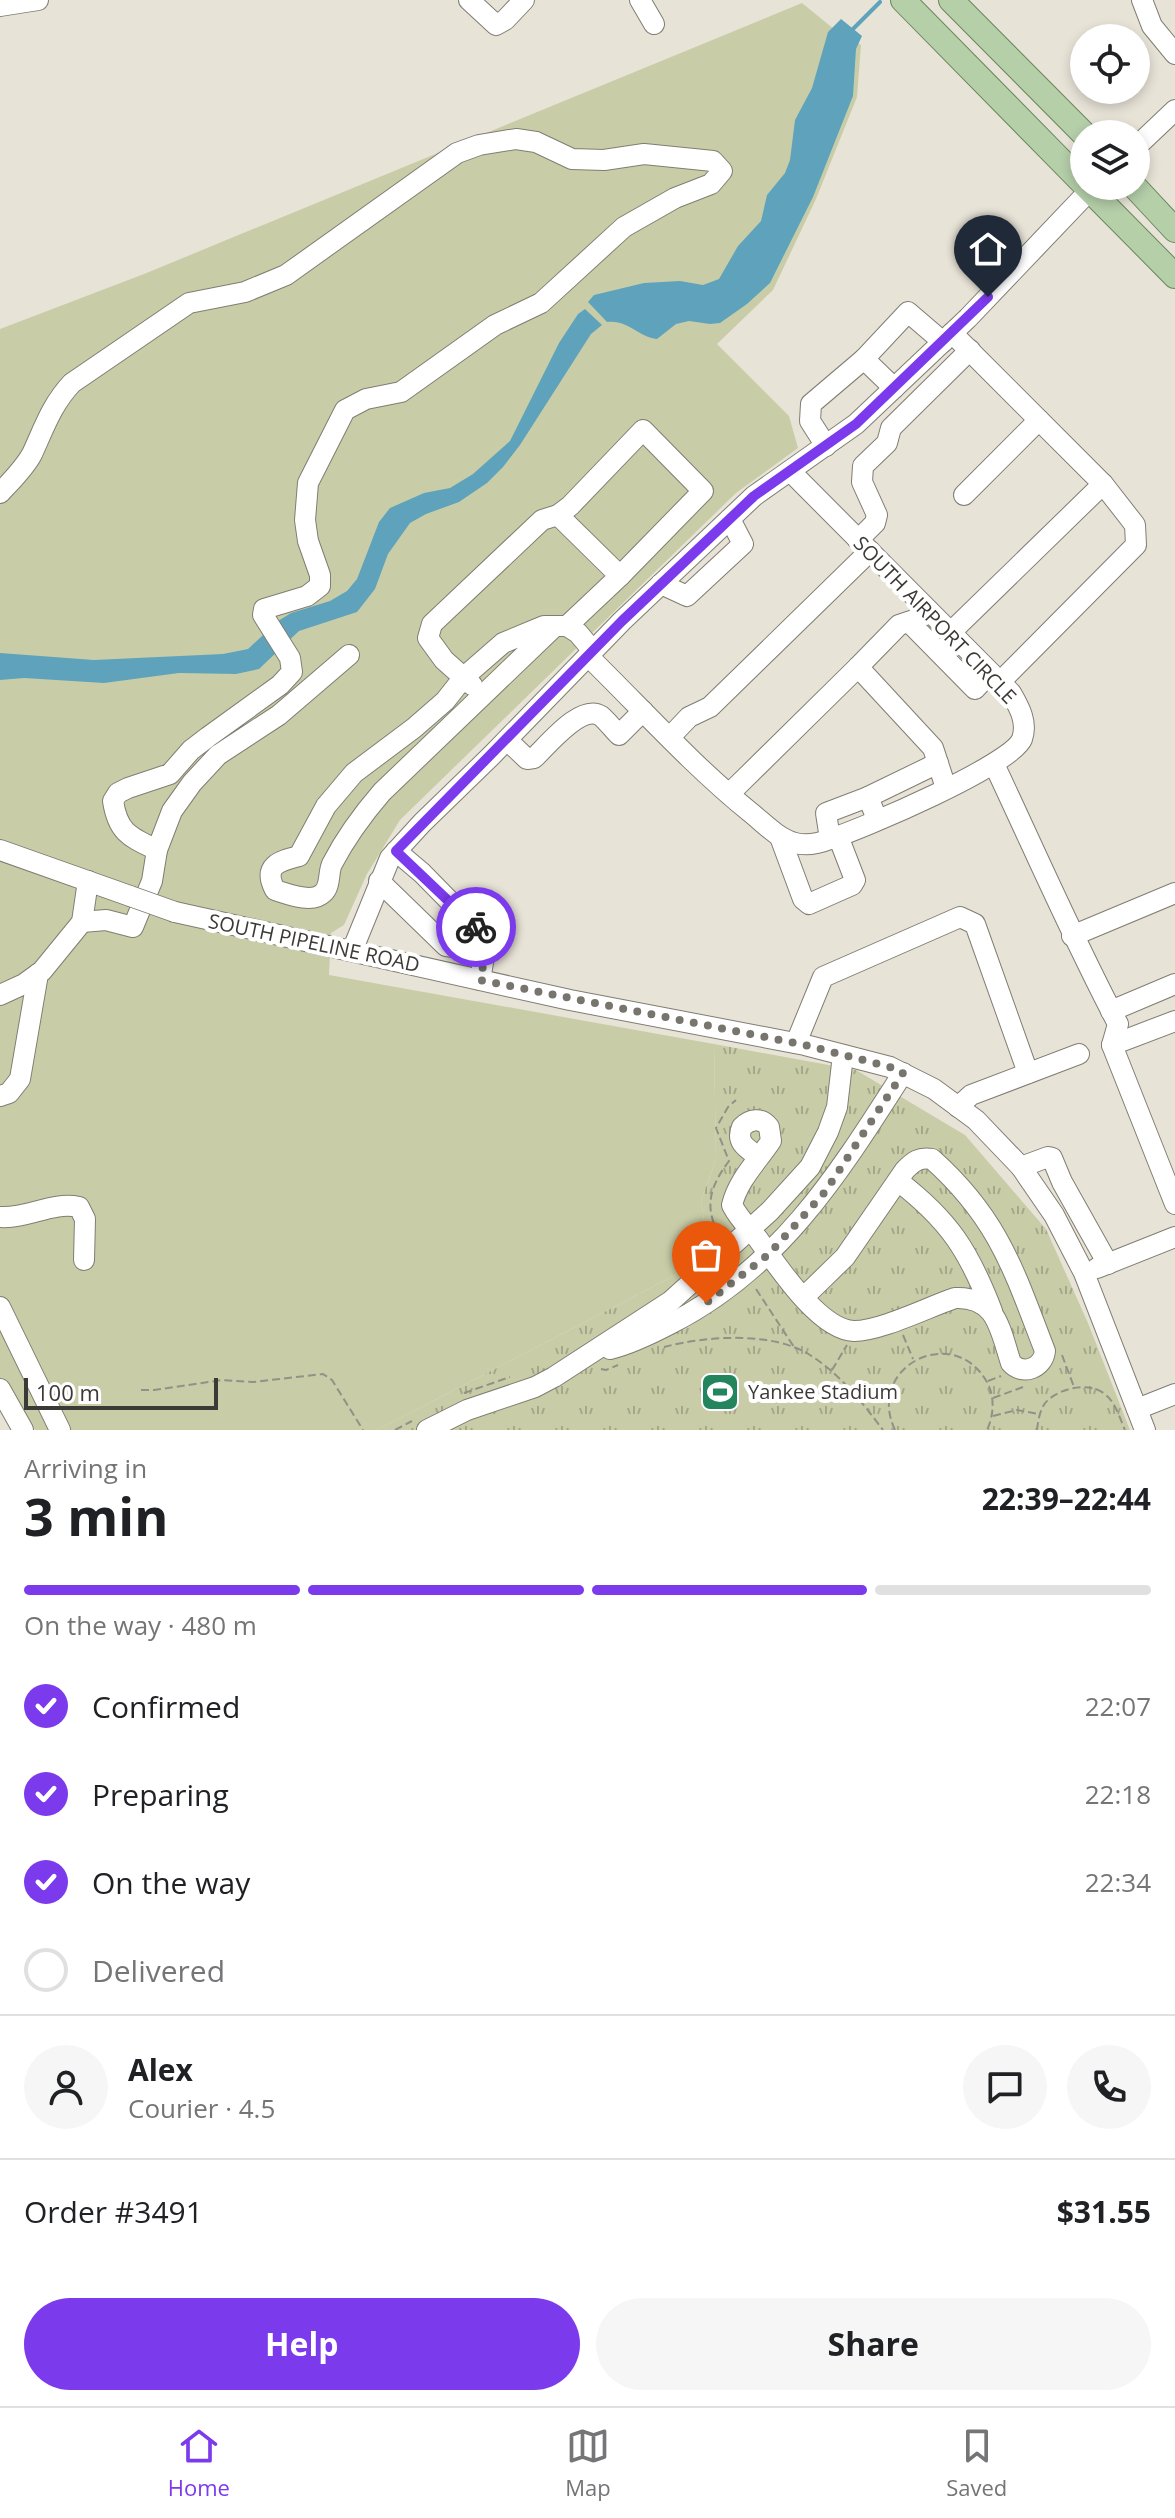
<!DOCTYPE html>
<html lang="en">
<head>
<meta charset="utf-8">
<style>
	:root { --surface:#fff; --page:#f6f6f6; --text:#202124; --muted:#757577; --line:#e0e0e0; --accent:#7c3aed }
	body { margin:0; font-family:"Open Sans",sans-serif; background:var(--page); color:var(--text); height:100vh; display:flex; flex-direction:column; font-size:30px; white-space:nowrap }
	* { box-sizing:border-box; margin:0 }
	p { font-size:26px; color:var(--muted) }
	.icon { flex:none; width:44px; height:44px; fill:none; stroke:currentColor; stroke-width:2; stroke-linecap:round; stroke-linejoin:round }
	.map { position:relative; height:1430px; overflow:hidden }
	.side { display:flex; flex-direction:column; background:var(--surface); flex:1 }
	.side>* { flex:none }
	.controls { position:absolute; left:1070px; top:24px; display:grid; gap:16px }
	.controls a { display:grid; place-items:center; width:80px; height:80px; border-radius:50%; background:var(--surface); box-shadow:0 4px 12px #0003; font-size:40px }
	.scale { position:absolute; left:24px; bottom:20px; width:194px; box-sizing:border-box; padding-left:8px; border:4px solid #3c3a36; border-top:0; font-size:22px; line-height:28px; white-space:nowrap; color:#3c3a36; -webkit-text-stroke:6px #fff; paint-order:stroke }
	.pin { position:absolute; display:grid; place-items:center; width:68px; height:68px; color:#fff; margin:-82px -34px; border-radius:50% 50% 50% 0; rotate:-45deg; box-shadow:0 0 8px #0007 }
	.pin .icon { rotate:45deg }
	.courier { position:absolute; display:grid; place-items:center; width:80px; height:80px; margin:-40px; border:6px solid #7c3aed; border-radius:50%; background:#fff; color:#222; box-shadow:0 2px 10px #0007 }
	.summary em { font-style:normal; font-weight:700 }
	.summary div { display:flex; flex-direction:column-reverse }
	.summary { display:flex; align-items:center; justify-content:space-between; height:136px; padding:0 24px }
	h1 { font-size:52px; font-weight:700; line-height:60px }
	.bar { display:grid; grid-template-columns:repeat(4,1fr); gap:12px 8px; align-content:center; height:96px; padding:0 24px }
	.bar i { height:10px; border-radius:6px; background:var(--line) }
	.bar .current { background:var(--accent) }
	.bar p { grid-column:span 4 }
	.line { display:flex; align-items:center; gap:20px; padding:0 24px; border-top:2px solid var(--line) }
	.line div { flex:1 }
	.round { display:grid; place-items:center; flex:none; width:84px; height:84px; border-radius:42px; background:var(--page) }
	ol { padding:0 24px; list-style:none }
	li { display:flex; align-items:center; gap:24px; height:88px }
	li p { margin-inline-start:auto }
	li .icon { padding:8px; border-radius:50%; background:var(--accent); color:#fff; stroke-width:4 }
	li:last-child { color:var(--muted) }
	li i { width:44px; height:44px; border:4px solid var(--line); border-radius:50% }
	.cta { display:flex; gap:16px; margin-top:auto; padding:16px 24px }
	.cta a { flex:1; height:92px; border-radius:48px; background:var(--accent); color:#fff; font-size:32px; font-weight:700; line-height:92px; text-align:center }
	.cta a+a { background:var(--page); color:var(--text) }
	.dock { display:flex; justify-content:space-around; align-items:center; height:112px; border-top:2px solid var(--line); background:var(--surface); font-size:22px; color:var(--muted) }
	.dock a { display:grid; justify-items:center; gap:4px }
	.dock .current { color:var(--accent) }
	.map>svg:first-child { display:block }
</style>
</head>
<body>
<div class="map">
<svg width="1175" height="1430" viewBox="0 0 1175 1430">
	<defs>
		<pattern id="park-tufts" width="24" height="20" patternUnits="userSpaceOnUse" patternTransform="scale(2)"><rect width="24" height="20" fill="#c9cda7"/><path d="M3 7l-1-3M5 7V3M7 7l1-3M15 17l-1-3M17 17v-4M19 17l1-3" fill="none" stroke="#a4a789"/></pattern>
	</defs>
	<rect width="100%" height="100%" fill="#e8e3d7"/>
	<path fill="#c9cda7" d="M802,3L834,29L861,45L857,97L816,199L773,290L717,344L789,416L798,448L736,493L400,820L367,874L344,925L331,933L329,975L714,1044L716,1159L701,1201L710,1257L377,1430H35L0,1379V329L144,274Z"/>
	<path fill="url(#park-tufts)" d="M714,1044L856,1070L965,1135L1046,1229L1088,1323L1130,1430H377L710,1257L701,1201L716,1159Z"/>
	<g fill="#5ea3bb">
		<path d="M841,19L862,36L856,49L853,96L813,197L770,283L747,304L720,323L710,324L689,321L676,324L657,339C638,337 628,319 607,322L588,302L594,295L644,283L680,281L703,285L719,279L738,246L761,221L767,195L785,173L790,160L795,120L812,88L828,32Z"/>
		<path d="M585,309L602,325L591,334L520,445L503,467L487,483L459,502L426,514L410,523L388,554L375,589L357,612L299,631L259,669L236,674L179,673L104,683L24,678L0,680V653L94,660L223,654L248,649L278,621L291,613L330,601L347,591L357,579L379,522L390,508L424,493L450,488L473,474L510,441L559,343L578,314Z"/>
	</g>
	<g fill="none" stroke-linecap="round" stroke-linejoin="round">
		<path stroke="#5ea3bb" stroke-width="4" d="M851,31L880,2"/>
		<g stroke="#817d72" stroke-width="22">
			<g id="minor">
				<path d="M469,0L496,25L505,20L524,0"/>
				<path d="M640,0L654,24"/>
				<path d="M1142,0L1152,26L1175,54"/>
				<path d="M0,6L38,0"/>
				<path d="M1136,147L1175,110"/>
				<path d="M894,388L864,359L908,312L943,342"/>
				<path d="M826,446L810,421L811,404L864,359"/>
				<path d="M0,493C11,481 24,469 32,454C44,428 52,404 72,383L189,303L245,292L286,275L457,153L479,145L516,139L536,142L572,159L604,160L644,154L713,161L722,171L711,184L675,198L624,227L541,303L495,325L401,392L366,399L345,410L308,483L305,520L308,541L320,575V586L307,596L264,609L263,615L290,658L292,672L280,685L208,737L191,750L170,774L128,788L118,793L113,801C118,833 130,837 157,850L172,811L192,783L218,755L279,715L349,655"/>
				<path d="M964,495L1039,420"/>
				<path d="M558,515L570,506L643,430L703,491L620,576"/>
				<path d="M858,540L875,523L877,515L862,482L863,466L887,443L891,428L970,350"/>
				<path d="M661,584L687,596L743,544L730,519"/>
				<path d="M928,610L914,620L899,625L858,667L933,748L946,788"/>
				<path d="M909,622L975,689L990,673"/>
				<path d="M555,626L382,792C363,814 346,837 332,864C328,872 331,886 323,893C312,904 288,894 275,890C262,865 280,861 299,856L326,806L354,773L414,728L445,701L464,677L503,643L544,626H567L578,633L593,651"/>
				<path d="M950,633L1103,484L952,333"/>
				<path d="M588,656C641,708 692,765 750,812C764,823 777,838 795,843C806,846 820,843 830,839C862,829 1012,765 1022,739C1028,722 1019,707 1011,693L790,471"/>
				<path d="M1000,682L1136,545L1135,525L1103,484"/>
				<path d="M472,685L444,660L428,638L432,624L542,520L558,515L620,576L567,626"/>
				<path d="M670,737L689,717L710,707L870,551"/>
				<path d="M507,740L527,759L534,758C548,745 581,703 601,716C607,721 613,729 619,735L643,711"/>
				<path d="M994,764C1035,851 1073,939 1118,1024L1112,1045L1175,1204"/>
				<path d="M729,794L858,667"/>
				<path d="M877,819L868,797L938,763"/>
				<path d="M780,837L803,899L809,904L852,885L855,880L838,836"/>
				<path d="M830,839L826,813L868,797"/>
				<path d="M0,850L130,896"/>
				<path d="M396,851L422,873L482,934L485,951L480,980"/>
				<path d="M379,881L446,946L485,951"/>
				<path d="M175,912L570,1000L805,1045L890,1067L934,1089L976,1120L1021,1167L1054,1215L1084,1273L1145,1430"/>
				<path d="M82,922L106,920L133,927L152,881L157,850"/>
				<path d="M1072,936L1175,893"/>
				<path d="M352,951L390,858L422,823L492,755L622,621L754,496L856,424L968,318L1090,190"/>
				<path d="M0,995L24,984L42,971L82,922L88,881"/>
				<path d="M1111,1011L1175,984"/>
				<path d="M796,1043L823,977L960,917L975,924L1028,1073"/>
				<path d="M1112,1045L1175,1021"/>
				<path d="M0,1096L9,1093L20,1079L38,974"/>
				<path d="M958,1107L971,1095L1079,1054"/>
				<path d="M759,1157C748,1149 735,1143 742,1127C750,1119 761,1117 769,1127L771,1141C757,1162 738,1180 732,1205C739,1219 748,1227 758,1239C777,1265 819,1330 854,1331C881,1331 928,1307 955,1298C997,1296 1000,1330 1011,1363C1023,1376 1043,1368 1045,1351C1014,1271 999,1219 932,1159C919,1157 914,1161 905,1170L845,1257L804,1297"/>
				<path d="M1021,1167L1048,1157L1052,1158L1062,1182L1108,1264"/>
				<path d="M898,1181C949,1220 969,1251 992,1311"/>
				<path d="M0,1217C28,1219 52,1201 79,1207L85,1219L84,1260"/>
				<path d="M1097,1268L1175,1237"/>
				<path d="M0,1307L60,1430"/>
				<path d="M610,1349C631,1344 653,1333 672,1323C781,1267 839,1173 903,1073"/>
				<path d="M0,1389L23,1430"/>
				<path d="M1137,1409L1175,1394"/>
				<path d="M427,1430L467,1410L535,1387L554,1377L671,1301L770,1211L810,1167L828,1132L837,1107L843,1055"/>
			</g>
		</g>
		<g stroke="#6a865b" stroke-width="26">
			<g id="major">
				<path d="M903,0L1084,184"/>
				<path d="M951,0L1084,134"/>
				<path d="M1086,186L1175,276"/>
				<path d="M1134,186L1175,230"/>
			</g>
		</g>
		<g stroke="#939088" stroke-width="2" stroke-dasharray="8 4" stroke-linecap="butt">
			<path d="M719,1234C703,1206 711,1185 729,1161L716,1128L728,1107L736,1100"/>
			<path d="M756,1289L794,1347"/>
			<path d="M903,1335L913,1359"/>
			<path d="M664,1347C706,1336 772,1331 810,1355C840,1374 862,1402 883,1430"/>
			<path d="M1062,1355L1074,1387"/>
			<path d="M601,1369L606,1370L618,1365"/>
			<path d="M832,1370L847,1345"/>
			<path d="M988,1381L1001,1376"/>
			<path d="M141,1390H154L222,1380L253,1382L323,1374L332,1380L363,1430"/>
			<path d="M464,1393L510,1377"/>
			<path d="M993,1398L1023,1387"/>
			<path d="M993,1416L1017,1410L1038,1414"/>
			<path d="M395,1430L412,1421"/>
			<path d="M895,1430C865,1367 953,1322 987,1382C995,1397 994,1415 987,1430"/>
			<path d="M1037,1430C1038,1421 1040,1407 1048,1400C1063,1387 1092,1381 1107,1396C1116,1404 1120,1419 1125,1430"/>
		</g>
		<use href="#minor" stroke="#fff" stroke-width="20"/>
		<use href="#major" stroke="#b5cfa9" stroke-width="24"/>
		<g stroke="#817d72" stroke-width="22" stroke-linecap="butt">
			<path id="minor-bridge" d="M130,896L175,912"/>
		</g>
		<use href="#minor-bridge" stroke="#fff" stroke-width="20"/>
	</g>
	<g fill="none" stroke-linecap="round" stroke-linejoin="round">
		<path stroke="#78756e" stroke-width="8" stroke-dasharray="0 14.4" d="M476,927C490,942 484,961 480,980L805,1045L890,1067L903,1073L825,1192L769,1254L706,1303"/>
		<path stroke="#7c3aed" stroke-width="10" d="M476,927L396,851L622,621L754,496L856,424L988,297"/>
	</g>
	<defs>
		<g id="stadium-square" transform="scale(2)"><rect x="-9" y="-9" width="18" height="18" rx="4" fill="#23855e" stroke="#fff"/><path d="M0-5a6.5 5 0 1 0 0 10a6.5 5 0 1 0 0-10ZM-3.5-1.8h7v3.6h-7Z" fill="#fff"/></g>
	</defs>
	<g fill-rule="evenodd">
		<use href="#stadium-square" x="720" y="1392"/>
	</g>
	<g text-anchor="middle" stroke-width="8" stroke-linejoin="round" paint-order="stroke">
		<g font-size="20" fill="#3c3a36" stroke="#fff">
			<text transform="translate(935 620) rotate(46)" y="7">SOUTH AIRPORT CIRCLE</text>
			<text transform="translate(314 943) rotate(12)" y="7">SOUTH PIPELINE ROAD</text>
		</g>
		<g font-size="20" fill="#3c3a36" stroke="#fff" text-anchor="start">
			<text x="748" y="1399">Yankee Stadium</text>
		</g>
	</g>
</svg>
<div class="controls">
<a><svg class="icon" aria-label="locate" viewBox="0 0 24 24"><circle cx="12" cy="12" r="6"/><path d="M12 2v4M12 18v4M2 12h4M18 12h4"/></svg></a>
<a><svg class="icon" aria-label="layers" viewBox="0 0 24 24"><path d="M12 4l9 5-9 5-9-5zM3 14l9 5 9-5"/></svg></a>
</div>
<div class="scale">100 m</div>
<div class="pin" style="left:706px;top:1303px;background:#ea580c"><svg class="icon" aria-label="bag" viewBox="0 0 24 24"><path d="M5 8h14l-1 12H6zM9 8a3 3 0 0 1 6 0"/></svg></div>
<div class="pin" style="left:988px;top:297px;background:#1f2937"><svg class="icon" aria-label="home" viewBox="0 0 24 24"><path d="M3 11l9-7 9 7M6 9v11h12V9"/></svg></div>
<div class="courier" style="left:476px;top:927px"><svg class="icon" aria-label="bike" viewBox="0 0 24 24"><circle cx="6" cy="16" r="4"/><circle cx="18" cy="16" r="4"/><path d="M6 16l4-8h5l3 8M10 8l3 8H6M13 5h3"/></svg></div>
</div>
<section class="side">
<div class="summary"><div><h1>3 min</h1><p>Arriving in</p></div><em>22:39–22:44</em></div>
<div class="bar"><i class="current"></i><i class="current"></i><i class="current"></i><i></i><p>On the way · 480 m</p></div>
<ol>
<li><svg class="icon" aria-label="check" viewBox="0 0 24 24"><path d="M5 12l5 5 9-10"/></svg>Confirmed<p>22:07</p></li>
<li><svg class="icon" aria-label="check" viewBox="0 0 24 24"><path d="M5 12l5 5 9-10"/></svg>Preparing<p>22:18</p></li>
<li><svg class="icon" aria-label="check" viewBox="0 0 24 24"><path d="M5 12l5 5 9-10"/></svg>On the way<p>22:34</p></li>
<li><i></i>Delivered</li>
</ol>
<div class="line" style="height:144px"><a class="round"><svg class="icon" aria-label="person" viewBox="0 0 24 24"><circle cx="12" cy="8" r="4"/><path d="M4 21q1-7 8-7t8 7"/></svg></a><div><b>Alex</b><p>Courier · 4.5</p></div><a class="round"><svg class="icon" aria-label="chat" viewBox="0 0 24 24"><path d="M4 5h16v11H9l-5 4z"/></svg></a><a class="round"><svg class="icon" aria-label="phone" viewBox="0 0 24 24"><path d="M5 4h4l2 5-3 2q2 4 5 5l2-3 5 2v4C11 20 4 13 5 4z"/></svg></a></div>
<div class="line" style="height:104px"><div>Order #3491</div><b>$31.55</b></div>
<div class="cta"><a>Help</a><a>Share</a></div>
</section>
<nav class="dock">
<a class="current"><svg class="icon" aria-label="home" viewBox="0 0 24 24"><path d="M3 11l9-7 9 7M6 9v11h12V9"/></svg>Home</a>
<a><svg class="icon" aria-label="map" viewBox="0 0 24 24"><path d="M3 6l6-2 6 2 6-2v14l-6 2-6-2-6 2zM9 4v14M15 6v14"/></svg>Map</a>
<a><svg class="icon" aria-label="saved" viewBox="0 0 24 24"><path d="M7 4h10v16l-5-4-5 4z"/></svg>Saved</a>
</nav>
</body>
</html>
